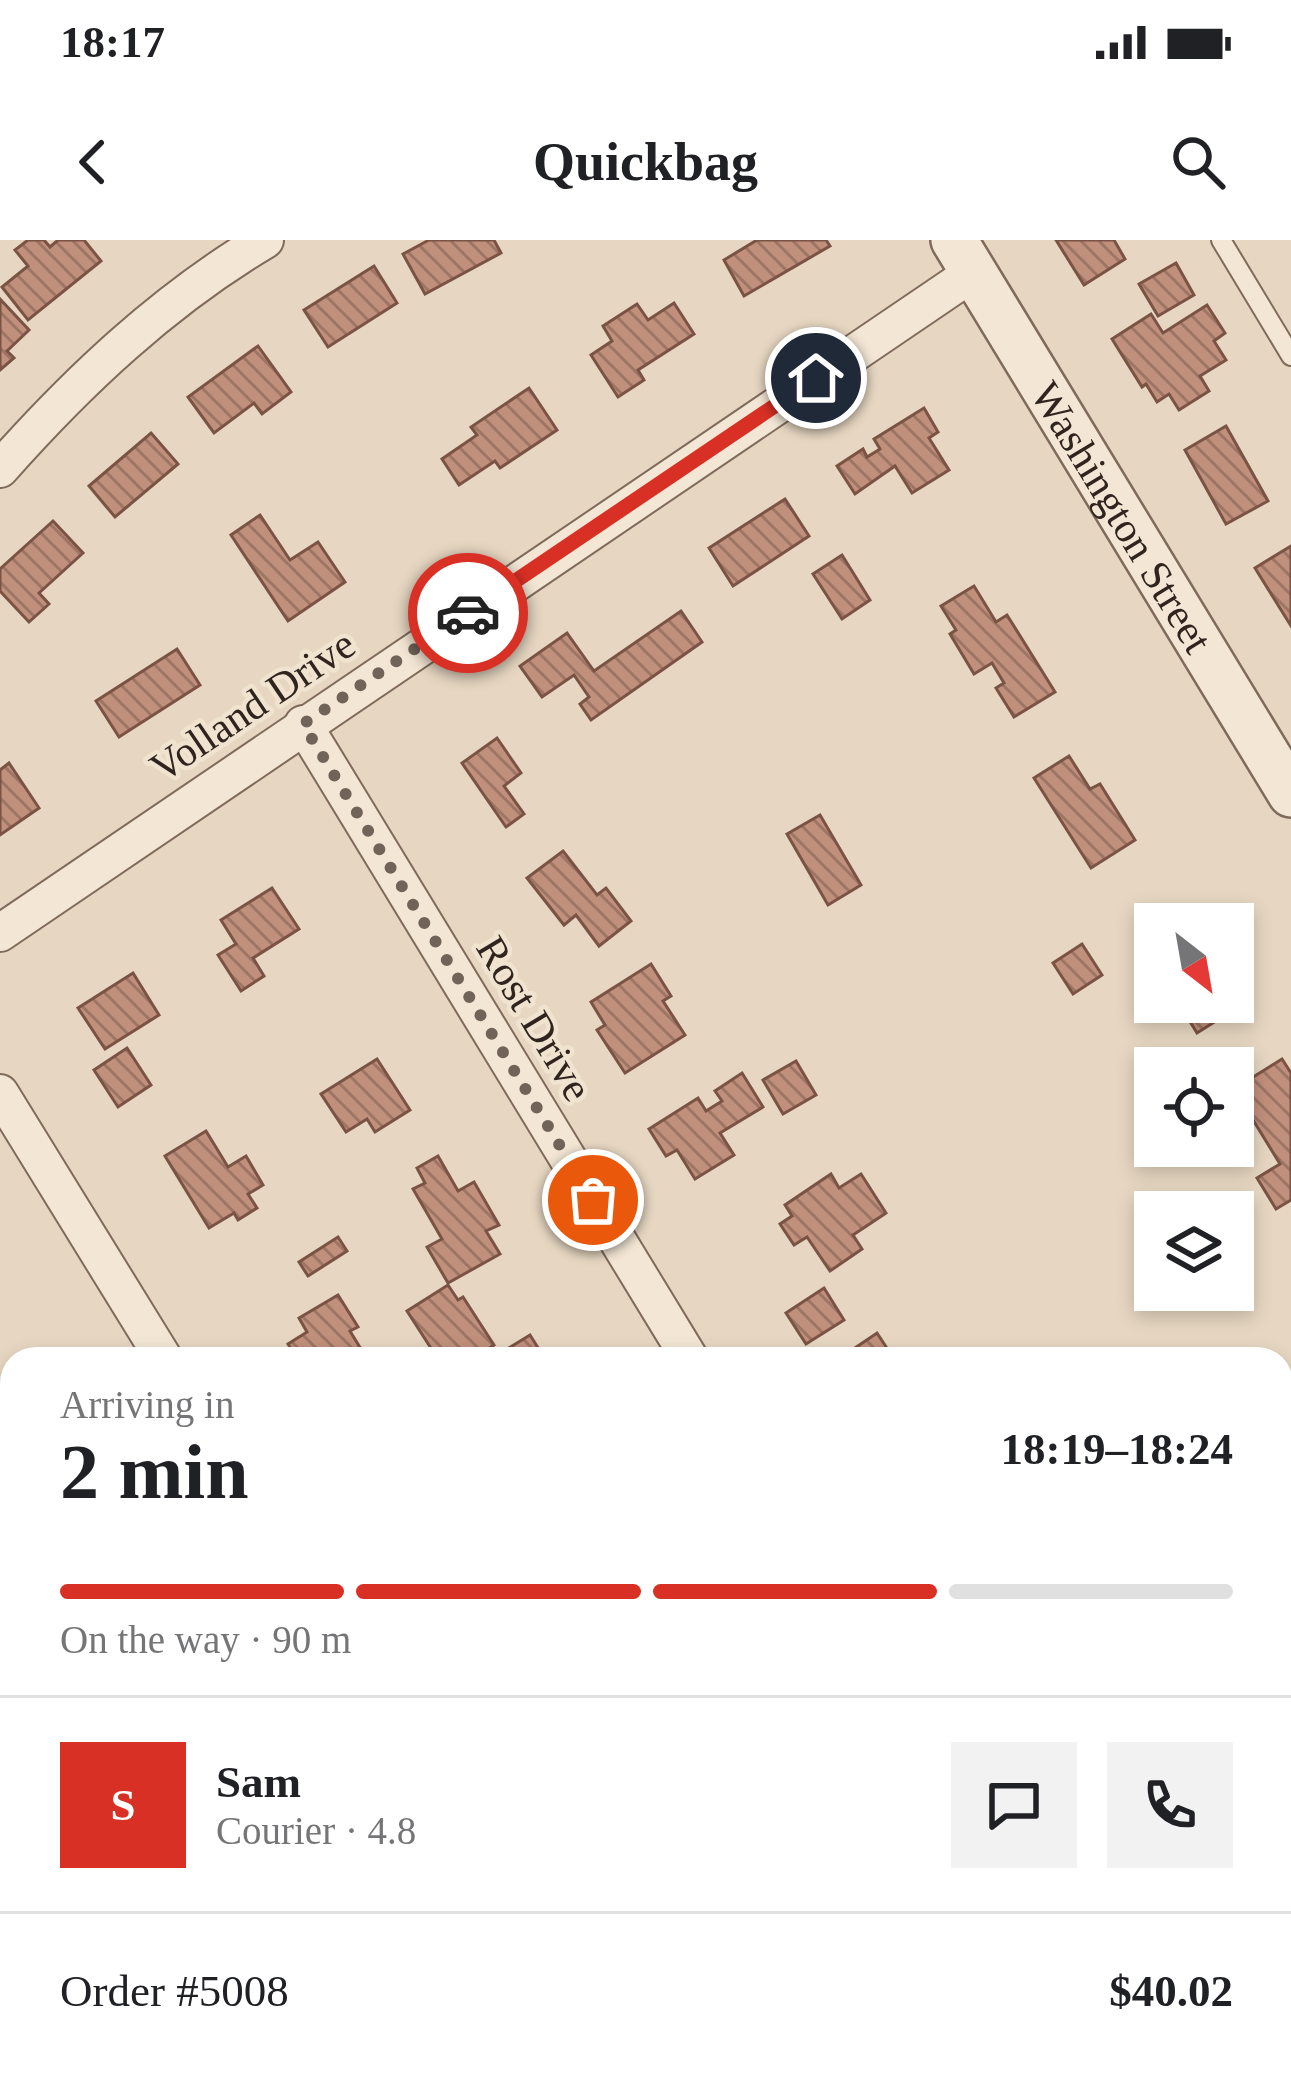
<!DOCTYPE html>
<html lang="en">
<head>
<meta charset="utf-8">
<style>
	:root { --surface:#fff; --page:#f2f2f2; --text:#202124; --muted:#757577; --line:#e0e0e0; --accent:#d93025 }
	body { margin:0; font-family:"Times New Roman",serif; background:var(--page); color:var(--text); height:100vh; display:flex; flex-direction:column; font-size:45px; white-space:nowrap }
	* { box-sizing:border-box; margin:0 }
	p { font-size:39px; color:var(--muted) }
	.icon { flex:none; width:66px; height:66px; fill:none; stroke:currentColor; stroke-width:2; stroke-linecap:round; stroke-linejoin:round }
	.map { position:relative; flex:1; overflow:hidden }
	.details { position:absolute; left:0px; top:1107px; width:1293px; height:747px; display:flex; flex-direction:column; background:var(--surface); border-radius:36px 36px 0 0; box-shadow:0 6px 18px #0003 }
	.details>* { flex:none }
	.needle { width:78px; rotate:149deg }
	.tools { position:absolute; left:1134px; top:663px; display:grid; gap:24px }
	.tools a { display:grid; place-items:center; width:120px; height:120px; border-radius:0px; background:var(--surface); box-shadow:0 6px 18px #0003; font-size:60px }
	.pin { position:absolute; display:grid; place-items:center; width:102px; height:102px; color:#fff; margin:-51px; border:6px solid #fff; border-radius:50%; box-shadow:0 3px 12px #0007 }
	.courier { position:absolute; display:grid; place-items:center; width:120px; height:120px; margin:-60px; border:9px solid #d93025; border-radius:50%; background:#fff; color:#222; box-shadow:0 3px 15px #0007 }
	.headline em { font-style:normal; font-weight:600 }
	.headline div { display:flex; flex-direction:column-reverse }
	.headline { display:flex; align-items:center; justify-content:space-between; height:204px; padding:0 60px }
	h1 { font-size:78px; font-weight:600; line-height:90px }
	.bar { display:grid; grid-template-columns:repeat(4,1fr); gap:18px 12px; align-content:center; height:144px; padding:0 60px }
	.bar i { height:15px; border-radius:9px; background:var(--line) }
	.bar .selected { background:var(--accent) }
	.bar p { grid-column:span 4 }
	.line { display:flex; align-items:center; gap:30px; padding:0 60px; border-top:3px solid var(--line) }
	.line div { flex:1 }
	.round { display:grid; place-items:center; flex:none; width:126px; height:126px; border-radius:0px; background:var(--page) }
	.status { display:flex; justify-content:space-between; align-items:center; height:84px; padding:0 60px; background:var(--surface); direction:ltr }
	.status svg { height:33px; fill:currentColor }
	header { display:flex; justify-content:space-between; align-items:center; height:156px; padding:0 60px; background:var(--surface); font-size:54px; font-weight:600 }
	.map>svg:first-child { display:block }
</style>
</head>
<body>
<div class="status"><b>18:17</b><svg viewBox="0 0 49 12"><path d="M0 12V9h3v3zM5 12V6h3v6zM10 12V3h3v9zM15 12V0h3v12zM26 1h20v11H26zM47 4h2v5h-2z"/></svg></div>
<header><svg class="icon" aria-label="back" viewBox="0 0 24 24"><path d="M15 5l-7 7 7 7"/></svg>Quickbag<svg class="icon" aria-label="search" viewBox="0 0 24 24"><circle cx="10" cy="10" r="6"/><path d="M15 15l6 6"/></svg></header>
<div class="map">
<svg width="1291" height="1853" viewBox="0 0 1291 1853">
	<defs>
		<pattern id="building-back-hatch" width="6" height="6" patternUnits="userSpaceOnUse" patternTransform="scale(3)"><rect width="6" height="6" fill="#c1907c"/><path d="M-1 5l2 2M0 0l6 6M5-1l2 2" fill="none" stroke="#9d7565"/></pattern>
	</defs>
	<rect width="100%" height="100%" fill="#e7d7c2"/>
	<g fill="url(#building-back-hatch)" stroke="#7b5344" stroke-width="3">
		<path d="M28,0H44L50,7L58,0H84L101,21L28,80L2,47L28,26L15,10Z"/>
		<path d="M429,0H494L501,13L425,54L403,14Z"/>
		<path d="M757,0H826L830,6L744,56L724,20Z"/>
		<path d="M1056,0H1114L1125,19L1084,45Z"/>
		<path d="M1176,23L1194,55L1158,76L1139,44Z"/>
		<path d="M374,26L397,63L328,107L304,70Z"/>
		<path d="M0,59L29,90L7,111L14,118L0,130Z"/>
		<path d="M674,63L694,94L638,130L644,140L618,157L591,115L612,101L603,86L637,64L648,80Z"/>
		<path d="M1207,65L1225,93L1214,101L1226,120L1200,136L1209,151L1179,170L1169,154L1157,162L1146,144L1142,147L1112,99L1151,74L1163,93Z"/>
		<path d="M258,106L291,152L262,174L254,163L214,193L188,157Z"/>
		<path d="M529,148L557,190L500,228L495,221L459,245L442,219L477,195L471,187Z"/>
		<path d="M924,168L938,192L929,198L949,230L912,253L895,226L855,254L837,226L863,209L867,217L880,209L874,199Z"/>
		<path d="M1226,186L1268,261L1226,284L1185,210Z"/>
		<path d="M151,193L178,224L115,277L89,246Z"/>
		<path d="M785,259L809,296L733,346L709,308Z"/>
		<path d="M260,275L290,320L318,302L345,342L288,381L231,295Z"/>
		<path d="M53,281L83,313L39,353L49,364L29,382L0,351V329Z"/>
		<path d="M1291,306V386L1255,328Z"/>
		<path d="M842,315L870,360L842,379L813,334Z"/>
		<path d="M974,346L996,382L1007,375L1055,452L1014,477L996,448L1004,443L992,423L974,434L950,394L956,390L941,366Z"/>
		<path d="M681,371L702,402L591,480L580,464L589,457L574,435L542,457L520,426L567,393L594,431Z"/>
		<path d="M177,409L200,445L119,497L96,461Z"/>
		<path d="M497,498L521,533L504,546L524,574L506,587L462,523Z"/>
		<path d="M1069,516L1090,549L1100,544L1135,600L1091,628L1034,538Z"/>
		<path d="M9,523L39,568L0,595V530Z"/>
		<path d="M820,575L861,645L828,665L787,594Z"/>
		<path d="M563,611L597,655L606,648L631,681L599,706L576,675L564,685L527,638Z"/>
		<path d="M272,648L299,689L253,718L264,736L241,751L218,715L236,704L221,680Z"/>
		<path d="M1082,704L1102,735L1073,754L1053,723Z"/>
		<path d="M651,724L671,756L663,761L685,795L625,833L597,790L605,785L591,762Z"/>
		<path d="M133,733L159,775L105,809L78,768Z"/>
		<path d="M1233,748L1243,764L1197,793L1178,762H1233Z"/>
		<path d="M127,808L151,845L118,867L94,830Z"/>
		<path d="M377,819L410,870L375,892L367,879L346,892L321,854Z"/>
		<path d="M1282,819L1291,833V960L1276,969L1257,938L1280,924L1234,849Z"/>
		<path d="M796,821L816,855L783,874L763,840Z"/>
		<path d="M742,833L763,867L720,893L734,915L695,939L677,910L666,916L649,889L698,858L706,871L722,861L715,851Z"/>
		<path d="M206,891L228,927L246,916L263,945L248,954L257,968L238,980L234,973L209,988L165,916Z"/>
		<path d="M438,916L458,951L474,942L499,985L486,991L500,1014L448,1043L427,1007L442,999L413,949L425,943L417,928Z"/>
		<path d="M831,934L839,948L861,934L886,973L853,995L862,1009L830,1031L807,997L794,1005L780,984L792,976L785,965Z"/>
		<path d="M338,997L347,1011L308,1036L299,1022Z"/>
		<path d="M448,1045L458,1060L463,1057L494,1105L472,1119H438L407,1071Z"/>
		<path d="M824,1048L844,1080L806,1104L786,1073Z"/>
		<path d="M338,1055L358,1087L350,1091L367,1119H297L288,1104L307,1092L299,1078Z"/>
		<path d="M877,1093L894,1119H862L855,1108Z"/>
		<path d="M530,1095L545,1119H498L496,1116Z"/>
		<path d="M1291,1377V1427L1281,1433V1380Z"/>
		<path d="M1057,1842H1080L1087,1853H1040Z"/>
	</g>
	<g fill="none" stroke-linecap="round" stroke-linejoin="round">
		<g stroke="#7f6a5b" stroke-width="22">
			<path id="service" d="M1221,0L1291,116"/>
		</g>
		<g stroke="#7f6a5b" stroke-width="40">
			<g id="minor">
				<path d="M0,229C78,141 164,60 265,0"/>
				<path d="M303,484L690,1119"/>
				<path d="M0,693L974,32"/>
				<path d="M0,853L164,1119"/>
				<path d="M1281,1632L1291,1647"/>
				<path d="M604,1842L610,1853"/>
			</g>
		</g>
		<g stroke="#7f6a5b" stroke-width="50">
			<g id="tertiary">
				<path id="s1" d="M954,0L1291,554"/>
				<path d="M1281,1538L1291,1532"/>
				<path d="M824,1853L840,1842"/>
			</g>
		</g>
		<path stroke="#7f6a5b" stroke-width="6" stroke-dasharray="9 6" stroke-linecap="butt" d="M883,1853L899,1842"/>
		<use href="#service" stroke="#f3e6d4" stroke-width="18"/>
		<use href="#minor" stroke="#f3e6d4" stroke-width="36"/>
		<use href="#tertiary" stroke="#f3e6d4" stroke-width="45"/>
	</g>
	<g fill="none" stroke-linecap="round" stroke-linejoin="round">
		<path stroke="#706357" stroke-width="12" stroke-dasharray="0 21.6" d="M468,373L303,484L593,960"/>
		<path stroke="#d93025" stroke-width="15" d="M468,373L816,138"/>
	</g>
	<g text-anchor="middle" stroke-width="9" stroke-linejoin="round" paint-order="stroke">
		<g font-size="42" fill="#30241e" stroke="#f0e3d0">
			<text dy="15" stroke="none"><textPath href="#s1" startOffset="324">Washington Street</textPath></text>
			<text transform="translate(252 465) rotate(-34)" y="15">Volland Drive</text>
			<text transform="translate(535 778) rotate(59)" y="15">Rost Drive</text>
		</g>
	</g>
</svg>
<div class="tools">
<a><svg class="needle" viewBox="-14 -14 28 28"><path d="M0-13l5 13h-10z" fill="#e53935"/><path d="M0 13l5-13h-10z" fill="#757577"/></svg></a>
<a><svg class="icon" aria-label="locate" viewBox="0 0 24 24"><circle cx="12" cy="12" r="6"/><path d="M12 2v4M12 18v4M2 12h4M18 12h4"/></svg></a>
<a><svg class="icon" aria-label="layers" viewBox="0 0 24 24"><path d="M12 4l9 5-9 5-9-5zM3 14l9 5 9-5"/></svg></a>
</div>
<div class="pin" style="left:593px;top:960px;background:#ea580c"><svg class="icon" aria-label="bag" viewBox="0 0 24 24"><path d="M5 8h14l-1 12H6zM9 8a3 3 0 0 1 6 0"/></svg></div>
<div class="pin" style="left:816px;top:138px;background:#1f2937"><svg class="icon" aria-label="home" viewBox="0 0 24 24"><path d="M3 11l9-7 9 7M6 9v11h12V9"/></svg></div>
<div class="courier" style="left:468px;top:373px"><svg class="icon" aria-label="car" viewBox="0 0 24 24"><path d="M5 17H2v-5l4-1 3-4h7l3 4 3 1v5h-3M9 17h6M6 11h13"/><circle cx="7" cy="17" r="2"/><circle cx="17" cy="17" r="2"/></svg></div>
<section class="details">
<div class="headline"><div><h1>2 min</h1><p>Arriving in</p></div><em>18:19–18:24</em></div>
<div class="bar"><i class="selected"></i><i class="selected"></i><i class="selected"></i><i></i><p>On the way · 90 m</p></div>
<div class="line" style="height:216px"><b class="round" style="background:var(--accent);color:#fff">S</b><div><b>Sam</b><p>Courier · 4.8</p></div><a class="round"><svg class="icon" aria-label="chat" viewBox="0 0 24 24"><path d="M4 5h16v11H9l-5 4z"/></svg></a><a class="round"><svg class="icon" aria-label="phone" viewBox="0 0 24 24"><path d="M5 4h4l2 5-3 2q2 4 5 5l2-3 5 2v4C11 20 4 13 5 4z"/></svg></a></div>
<div class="line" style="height:156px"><div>Order #5008</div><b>$40.02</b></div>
</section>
</div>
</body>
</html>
